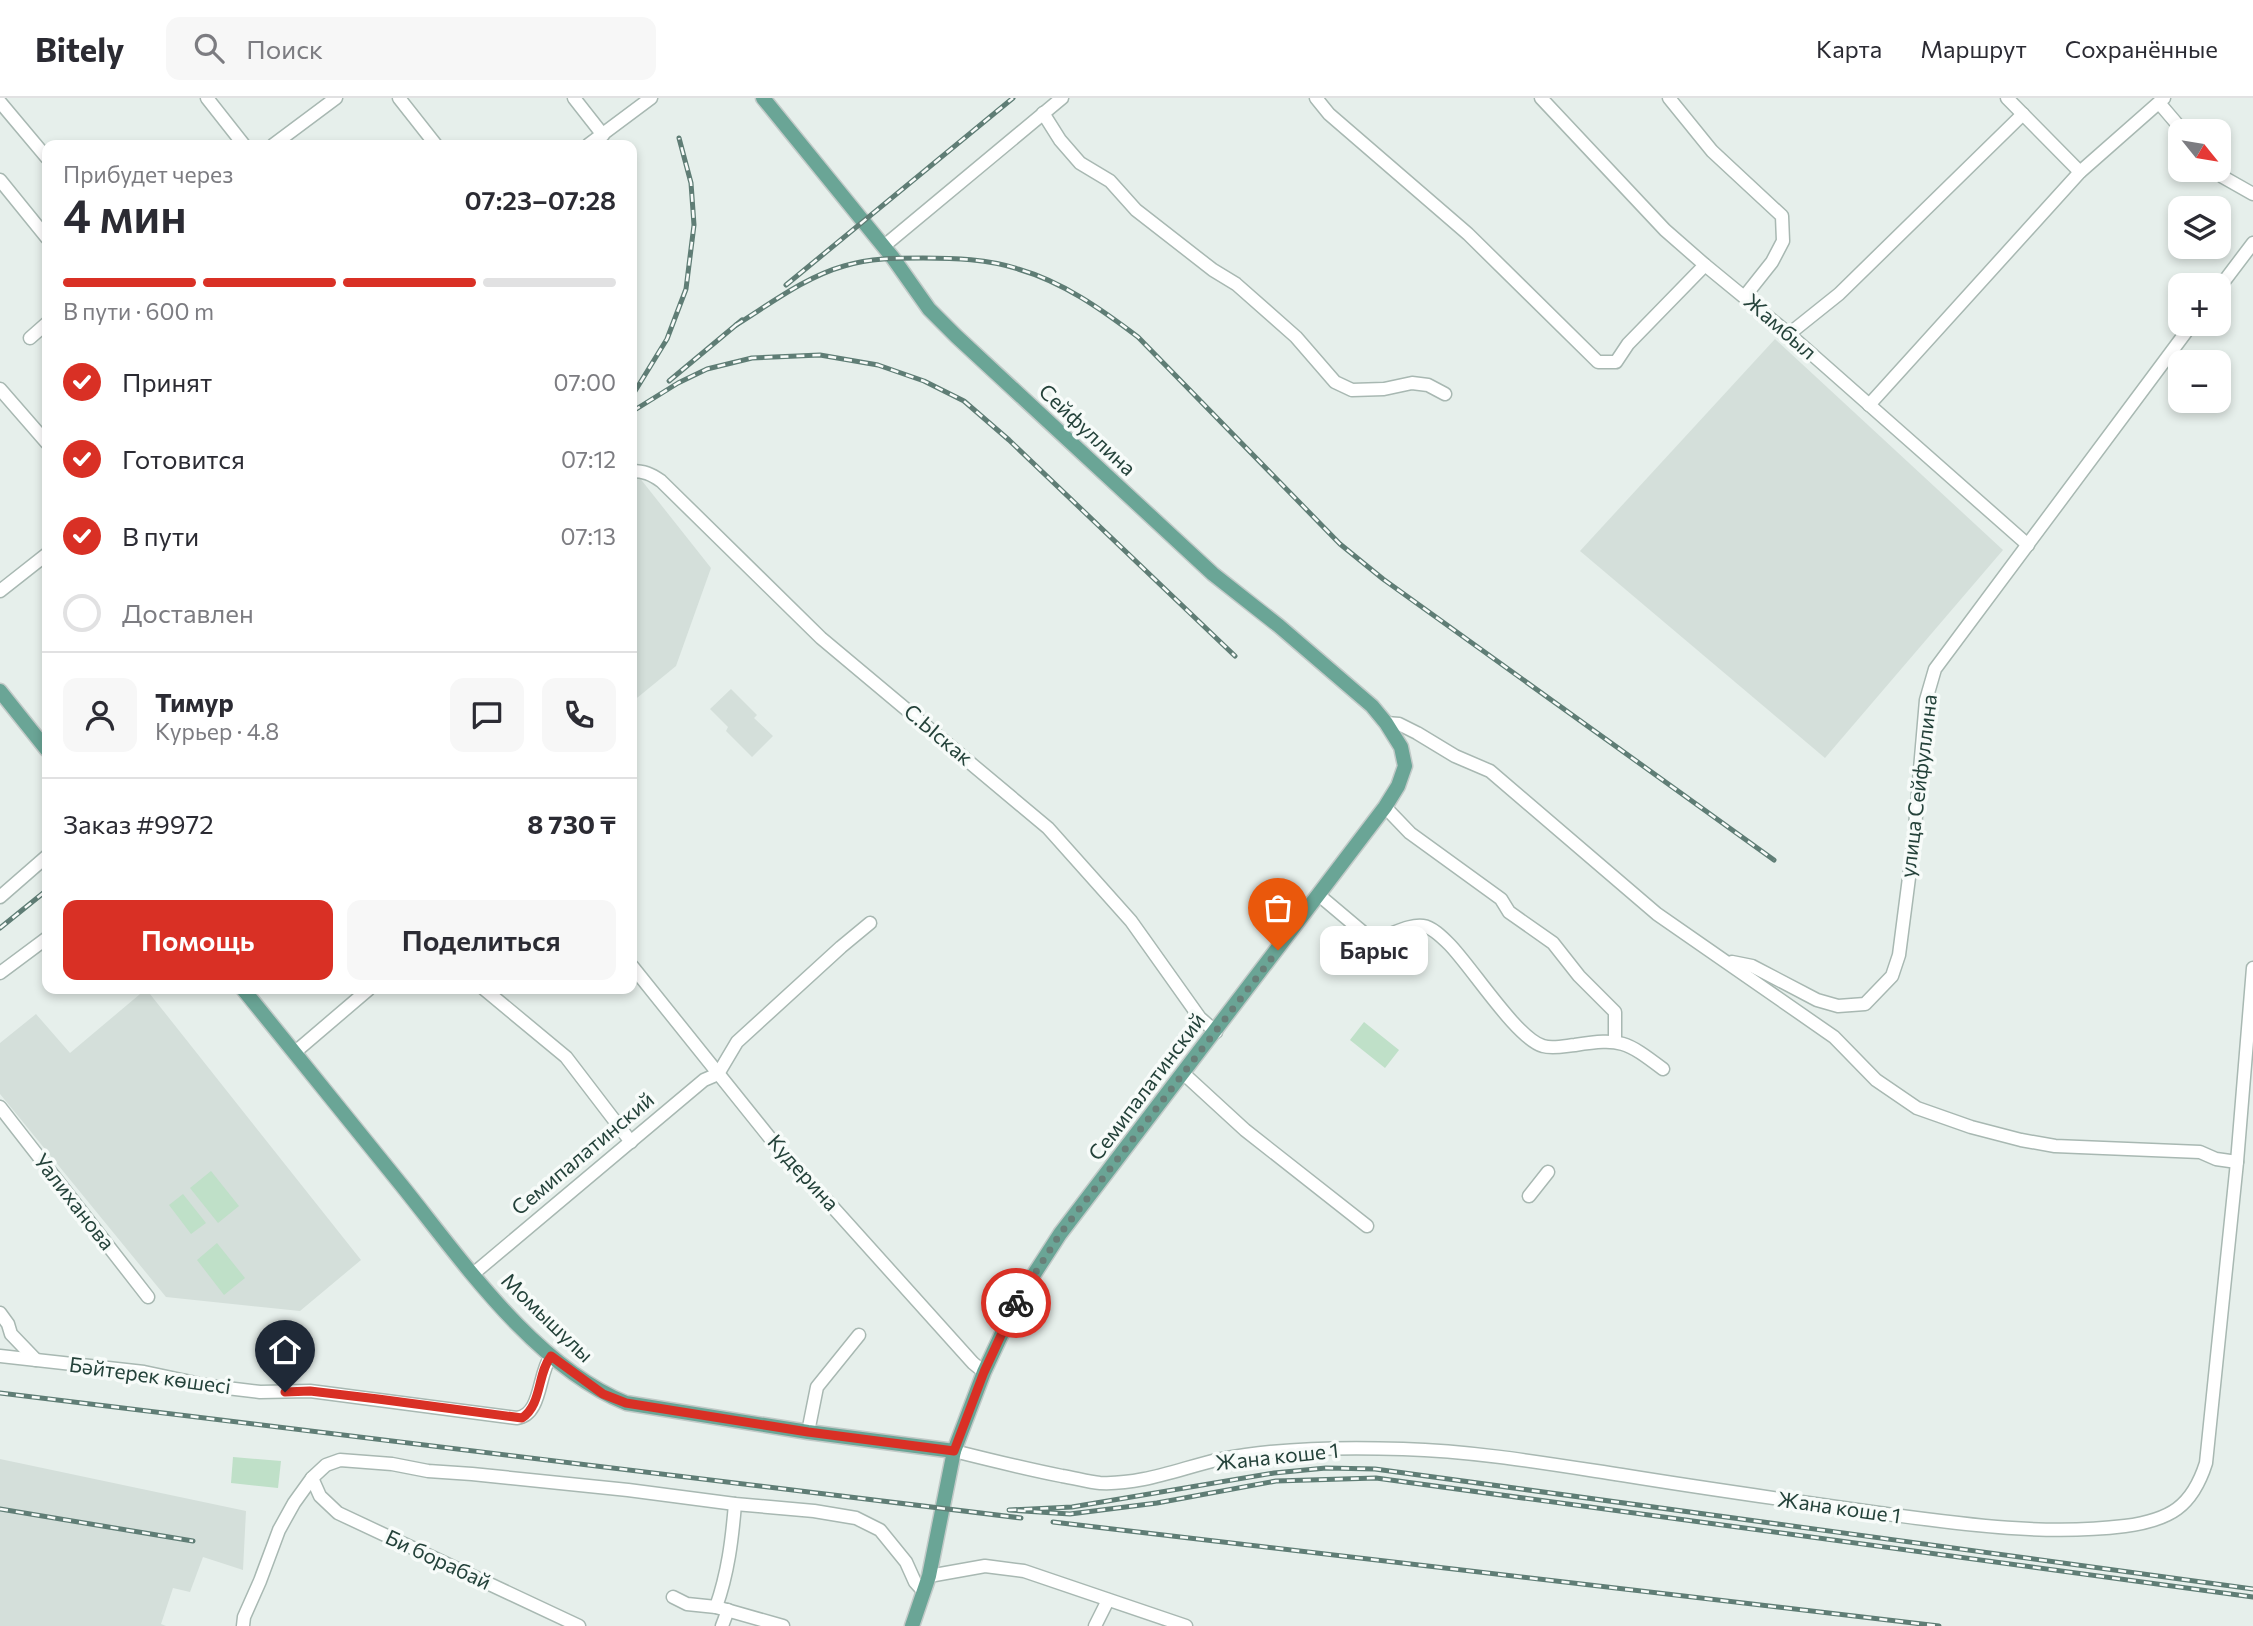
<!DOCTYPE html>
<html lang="ru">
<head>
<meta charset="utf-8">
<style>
	:root { --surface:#fff; --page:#f7f7f7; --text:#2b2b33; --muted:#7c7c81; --line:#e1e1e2; --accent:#d93025 }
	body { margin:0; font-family:Commissioner,sans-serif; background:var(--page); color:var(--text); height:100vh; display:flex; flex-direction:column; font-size:26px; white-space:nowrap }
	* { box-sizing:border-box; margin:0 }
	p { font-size:23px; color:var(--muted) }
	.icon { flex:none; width:38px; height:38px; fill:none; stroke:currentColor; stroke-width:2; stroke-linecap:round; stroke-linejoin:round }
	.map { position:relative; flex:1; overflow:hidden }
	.sheet { position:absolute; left:42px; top:42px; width:595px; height:854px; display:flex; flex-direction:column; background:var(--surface); border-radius:14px; box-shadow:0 4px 10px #0003 }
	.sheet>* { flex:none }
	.needle { width:46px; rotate:120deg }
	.buttons { position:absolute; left:2168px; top:21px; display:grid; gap:14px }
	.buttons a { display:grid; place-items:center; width:63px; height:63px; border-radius:14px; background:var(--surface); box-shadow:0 4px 10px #0003; font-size:35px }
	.pin { position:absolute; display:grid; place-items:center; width:60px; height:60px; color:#fff; margin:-72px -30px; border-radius:50% 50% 50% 0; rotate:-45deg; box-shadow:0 0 7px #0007 }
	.pin .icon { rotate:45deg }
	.courier { position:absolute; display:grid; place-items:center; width:70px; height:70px; margin:-35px; border:5px solid #d93025; border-radius:50%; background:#fff; color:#222; box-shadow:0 2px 9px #0007 }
	.bubble { position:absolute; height:49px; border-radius:14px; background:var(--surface); box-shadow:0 4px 10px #0003; font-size:23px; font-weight:600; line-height:49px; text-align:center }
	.overview em { font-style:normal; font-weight:600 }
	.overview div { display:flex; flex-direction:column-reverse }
	.overview { display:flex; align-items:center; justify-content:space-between; height:119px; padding:0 21px }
	h1 { font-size:46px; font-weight:600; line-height:52px }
	.bar { display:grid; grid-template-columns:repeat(4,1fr); gap:10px 7px; align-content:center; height:84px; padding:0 21px }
	.bar i { height:9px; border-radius:5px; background:var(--line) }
	.bar .on { background:var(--accent) }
	.bar p { grid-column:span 4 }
	.line { display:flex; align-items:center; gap:18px; padding:0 21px; border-top:2px solid var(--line) }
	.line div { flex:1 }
	.round { display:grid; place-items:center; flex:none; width:74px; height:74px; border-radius:14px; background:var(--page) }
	ol { padding:0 21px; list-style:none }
	li { display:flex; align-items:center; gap:21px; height:77px }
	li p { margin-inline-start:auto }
	li .icon { padding:7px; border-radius:50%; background:var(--accent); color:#fff; stroke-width:4 }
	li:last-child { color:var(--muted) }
	li i { width:38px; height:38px; border:4px solid var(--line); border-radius:50% }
	.cta { display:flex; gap:14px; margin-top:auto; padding:14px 21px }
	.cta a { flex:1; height:80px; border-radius:14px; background:var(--accent); color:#fff; font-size:28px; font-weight:600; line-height:80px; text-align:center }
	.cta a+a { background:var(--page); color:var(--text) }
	header { display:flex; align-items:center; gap:42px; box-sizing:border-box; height:98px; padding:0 35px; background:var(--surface); border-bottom:2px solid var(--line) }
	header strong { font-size:33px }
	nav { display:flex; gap:38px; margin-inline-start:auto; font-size:24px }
	.search { width:490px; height:63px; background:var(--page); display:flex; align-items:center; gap:18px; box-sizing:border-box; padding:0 24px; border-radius:14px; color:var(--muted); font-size:26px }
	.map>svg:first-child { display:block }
</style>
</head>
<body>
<header>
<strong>Bitely</strong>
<div class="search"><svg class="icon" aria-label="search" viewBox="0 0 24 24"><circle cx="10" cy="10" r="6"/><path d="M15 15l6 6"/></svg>Поиск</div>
<nav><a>Карта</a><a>Маршрут</a><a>Сохранённые</a></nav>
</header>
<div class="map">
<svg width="2253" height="1528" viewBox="0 0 2253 1528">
	<rect width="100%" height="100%" fill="#e6efeb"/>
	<g fill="#d4dfda">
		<path d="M1775,241L2003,452L1825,660L1580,453Z"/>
		<path d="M635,374L711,470L676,568L632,604V376Z"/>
		<path d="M731,591L757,617L754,620L773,638L752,659L726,633L728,629L710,611Z"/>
		<path d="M146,891L361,1162L300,1213L166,1199L0,996V945L36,916L70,955Z"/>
		<path d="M0,1361L246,1413L243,1472L203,1459L190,1494L173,1490L161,1526L166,1528H0Z"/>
	</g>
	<g fill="#bfe0c8">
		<path d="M1364,924L1399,952L1385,970L1350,942Z"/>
		<path d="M211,1073L239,1108L218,1125L190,1090Z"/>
		<path d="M183,1096L206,1125L191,1136L169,1107Z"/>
		<path d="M217,1145L245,1180L224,1197L197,1162Z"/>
		<path d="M233,1359L281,1363L278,1390L231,1385Z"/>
	</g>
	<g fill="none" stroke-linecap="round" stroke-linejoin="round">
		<g stroke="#a8b8b2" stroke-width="15">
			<g id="minor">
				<path d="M207,0L244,47"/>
				<path d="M399,0L436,47"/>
				<path d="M574,0L603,37"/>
				<path d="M1316,0L1329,16L1468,136L1598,264H1616L1628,246L1705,167"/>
				<path d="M1541,0L1665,132L1705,167L1789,236L2028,447"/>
				<path d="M1669,0L1712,53L1782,118L1783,143L1772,164L1745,198"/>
				<path d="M2007,0L2080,74"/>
				<path d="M0,4L47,60"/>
				<path d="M2160,6L2183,33"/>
				<path d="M1043,15L1060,42L1080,65L1110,83L1136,112L1213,172L1236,186L1296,239L1335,284L1352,292L1384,291L1412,285L1428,287L1445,296"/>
				<path d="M273,47L336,0"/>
				<path d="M588,47L651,0"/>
				<path d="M2214,72L2223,79L2253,96"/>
				<path d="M0,82L47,140"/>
				<path d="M884,148L1062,0"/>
				<path d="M2219,190L2253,145"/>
				<path d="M1789,236L1839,196L2023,16"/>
				<path d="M30,240L47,225"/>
				<path d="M0,291L47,345"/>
				<path d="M1869,307L2080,74L2164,0"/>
				<path d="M632,373C644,373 651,376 661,383L821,540L1048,730L1131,823L1200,920L1216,934"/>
				<path d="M0,493L47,456"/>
				<path d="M1386,625L1399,626L1417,635L1455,658L1490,673L1657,816L1834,939L1876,982L1917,1010L1971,1029L2021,1042L2055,1048L2200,1054L2216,1061L2237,1064"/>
				<path d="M1385,709L1410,735L1501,801L1509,814L1553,845L1579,878L1615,914V943"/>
				<path d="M1320,798L1371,841C1388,840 1406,826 1423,828C1432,829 1442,839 1449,846C1471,868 1517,941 1543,948C1552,951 1565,948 1575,947C1621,940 1626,943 1663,971"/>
				<path d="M0,799L47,758"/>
				<path d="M1732,864L1752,868L1817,902L1838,908L1865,906L1892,878L1899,857L1914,741L1926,602L1935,571L2192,226"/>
				<path d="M632,868L790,1065L830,1106L973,1265L984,1274"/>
				<path d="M0,875L47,840"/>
				<path d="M484,891L566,959L631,1044"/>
				<path d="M294,955L369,891"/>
				<path d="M1184,976L1245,1032L1367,1128"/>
				<path d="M0,1009L148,1199"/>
				<path d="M1529,1098L1548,1074"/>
				<path d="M473,1176L704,982L718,976L737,944L841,849L870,825"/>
				<path d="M0,1215L8,1226L11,1236L36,1262"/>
				<path d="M0,1258L144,1274L210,1288L260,1294L310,1293L517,1320C542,1317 538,1275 551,1258"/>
				<path d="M808,1334L817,1289L859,1237"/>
				<path d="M954,1353C990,1362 1026,1371 1062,1378C1075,1380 1088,1384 1100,1385C1142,1387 1181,1370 1221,1361C1277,1350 1346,1349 1403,1351C1475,1353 1550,1366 1622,1377C1708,1391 1793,1403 1879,1415C1961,1426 2043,1438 2125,1428C2170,1422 2192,1409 2206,1365L2237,1064L2253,870"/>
				<path d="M312,1380L320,1398L338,1415L579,1528"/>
				<path d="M929,1478L985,1468L1024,1473L1186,1528"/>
				<path d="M673,1499L687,1506L716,1509L783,1528"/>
				<path d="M716,1509C728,1475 732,1442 735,1406"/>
				<path d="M243,1528L244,1519L260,1483L279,1432L294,1405L312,1380L326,1367L340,1362L392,1366L428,1373L472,1376L628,1392L735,1406L814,1413L856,1420L880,1432L906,1464L915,1484L924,1494"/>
				<path d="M722,1528L728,1512"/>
				<path d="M1095,1528L1108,1502"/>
			</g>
		</g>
		<g stroke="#c2cac8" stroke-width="17">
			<g id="major">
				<path d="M763,0L893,160L929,211L956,238L1213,476L1279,528L1372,608L1386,625L1401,649L1405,668L1398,688L1385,709L1060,1136L1018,1201L984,1274L954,1353L929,1478L912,1528"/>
				<path d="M0,593L47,652"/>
				<path d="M243,891C296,957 350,1023 403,1089C463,1164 535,1268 626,1305L808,1334L954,1353"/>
			</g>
		</g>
		<use href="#minor" stroke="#fff" stroke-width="12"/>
		<use href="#major" stroke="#6aa596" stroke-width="14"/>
		<g stroke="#5f7d75" stroke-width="5">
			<g id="rail">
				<path d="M786,187L1013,0"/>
				<path d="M736,227C770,206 805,179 844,168C871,160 895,160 923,160C954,160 988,161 1018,171C1063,184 1101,211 1138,239L1340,446L1383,481L1774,762"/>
				<path d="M669,283L742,222"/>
				<path d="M632,298L667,241L686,191L694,127L691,85L679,40"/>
				<path d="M633,313L678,285L707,271L752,260L820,257L878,267L924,283L964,303L1009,342L1235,558"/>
				<path d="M0,830L47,792"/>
				<path d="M0,1295L1021,1420"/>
				<path d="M0,1411L193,1443"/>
				<path d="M1053,1424L1939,1528"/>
				<path d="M2253,1491L1375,1371L1326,1370L1274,1375L1072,1409L1009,1412L1070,1416L1157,1405L1276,1383L1376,1380L2253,1499"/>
			</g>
		</g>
		<use href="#rail" stroke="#f7fbf9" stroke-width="2.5" stroke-dasharray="8" stroke-linecap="butt"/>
	</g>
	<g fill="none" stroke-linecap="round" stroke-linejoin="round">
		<path stroke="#687f78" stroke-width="7" stroke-dasharray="0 12.6" d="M1016,1205L1060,1136L1278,852"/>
		<path stroke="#d93025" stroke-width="9" d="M285,1294L310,1293L378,1301L522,1320C542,1307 537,1276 551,1258L603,1296L626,1305L808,1334L954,1353L984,1274L1016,1205"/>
	</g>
	<g text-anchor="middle" stroke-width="7" stroke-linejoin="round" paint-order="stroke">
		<g font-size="21" fill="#24423a" stroke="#f7fbf9">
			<text transform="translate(1780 229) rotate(41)" y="7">Жамбыл</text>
			<text transform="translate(1087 332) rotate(43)" y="7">Сейфуллина</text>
			<text transform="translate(938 637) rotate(40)" y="7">С.Ыскак</text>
			<text transform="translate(1919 688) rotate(-83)" y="7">улица Сейфуллина</text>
			<text transform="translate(1147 989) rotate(-53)" y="7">Семипалатинский</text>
			<text transform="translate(583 1056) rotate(-40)" y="7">Семипалатинский</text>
			<text transform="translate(803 1075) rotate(48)" y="7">Кудерина</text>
			<text transform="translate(74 1104) rotate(52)" y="7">Уалиханова</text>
			<text transform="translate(547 1220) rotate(44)" y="7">Момышулы</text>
			<text transform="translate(150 1278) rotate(8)" y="7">Бәйтерек көшесі</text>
			<text transform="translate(1277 1359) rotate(-6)" y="7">Жана коше 1</text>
			<text transform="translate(1839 1410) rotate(8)" y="7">Жана коше 1</text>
			<text transform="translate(438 1462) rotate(25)" y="7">Би борабай</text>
		</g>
	</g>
</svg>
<div class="buttons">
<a><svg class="needle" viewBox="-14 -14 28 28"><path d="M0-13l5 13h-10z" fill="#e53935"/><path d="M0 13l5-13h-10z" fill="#7c7c81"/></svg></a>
<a><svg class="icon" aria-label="layers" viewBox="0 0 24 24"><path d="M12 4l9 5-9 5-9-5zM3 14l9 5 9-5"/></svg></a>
<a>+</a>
<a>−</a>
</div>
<div class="pin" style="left:1278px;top:852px;background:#ea580c"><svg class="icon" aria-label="bag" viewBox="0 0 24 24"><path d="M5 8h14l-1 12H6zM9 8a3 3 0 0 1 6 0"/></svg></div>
<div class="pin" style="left:285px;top:1294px;background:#1f2937"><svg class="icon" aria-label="home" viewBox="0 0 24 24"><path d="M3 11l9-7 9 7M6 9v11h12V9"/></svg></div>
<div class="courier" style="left:1016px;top:1205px"><svg class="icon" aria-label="bike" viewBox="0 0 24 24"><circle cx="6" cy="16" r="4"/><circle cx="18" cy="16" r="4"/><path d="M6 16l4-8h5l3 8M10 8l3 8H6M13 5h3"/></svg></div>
<div class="bubble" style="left:1320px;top:828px;width:108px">Барыс</div>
<section class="sheet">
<div class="overview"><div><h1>4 мин</h1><p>Прибудет через</p></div><em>07:23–07:28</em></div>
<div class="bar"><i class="on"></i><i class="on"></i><i class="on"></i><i></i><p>В пути · 600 m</p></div>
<ol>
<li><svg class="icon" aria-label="check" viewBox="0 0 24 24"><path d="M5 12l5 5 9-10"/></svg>Принят<p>07:00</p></li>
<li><svg class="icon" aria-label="check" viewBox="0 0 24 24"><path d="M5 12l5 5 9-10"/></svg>Готовится<p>07:12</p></li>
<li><svg class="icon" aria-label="check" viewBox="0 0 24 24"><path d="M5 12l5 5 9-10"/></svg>В пути<p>07:13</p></li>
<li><i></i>Доставлен</li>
</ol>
<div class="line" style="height:126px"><a class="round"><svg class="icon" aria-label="person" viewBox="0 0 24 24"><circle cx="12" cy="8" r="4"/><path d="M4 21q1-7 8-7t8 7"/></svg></a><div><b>Тимур</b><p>Курьер · 4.8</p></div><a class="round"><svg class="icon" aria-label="chat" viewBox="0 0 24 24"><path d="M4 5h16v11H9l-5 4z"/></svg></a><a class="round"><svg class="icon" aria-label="phone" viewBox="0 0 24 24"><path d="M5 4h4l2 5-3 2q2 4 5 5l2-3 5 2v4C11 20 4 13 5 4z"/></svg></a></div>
<div class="line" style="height:91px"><div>Заказ #9972</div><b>8 730 ₸</b></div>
<div class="cta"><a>Помощь</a><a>Поделиться</a></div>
</section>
</div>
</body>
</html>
